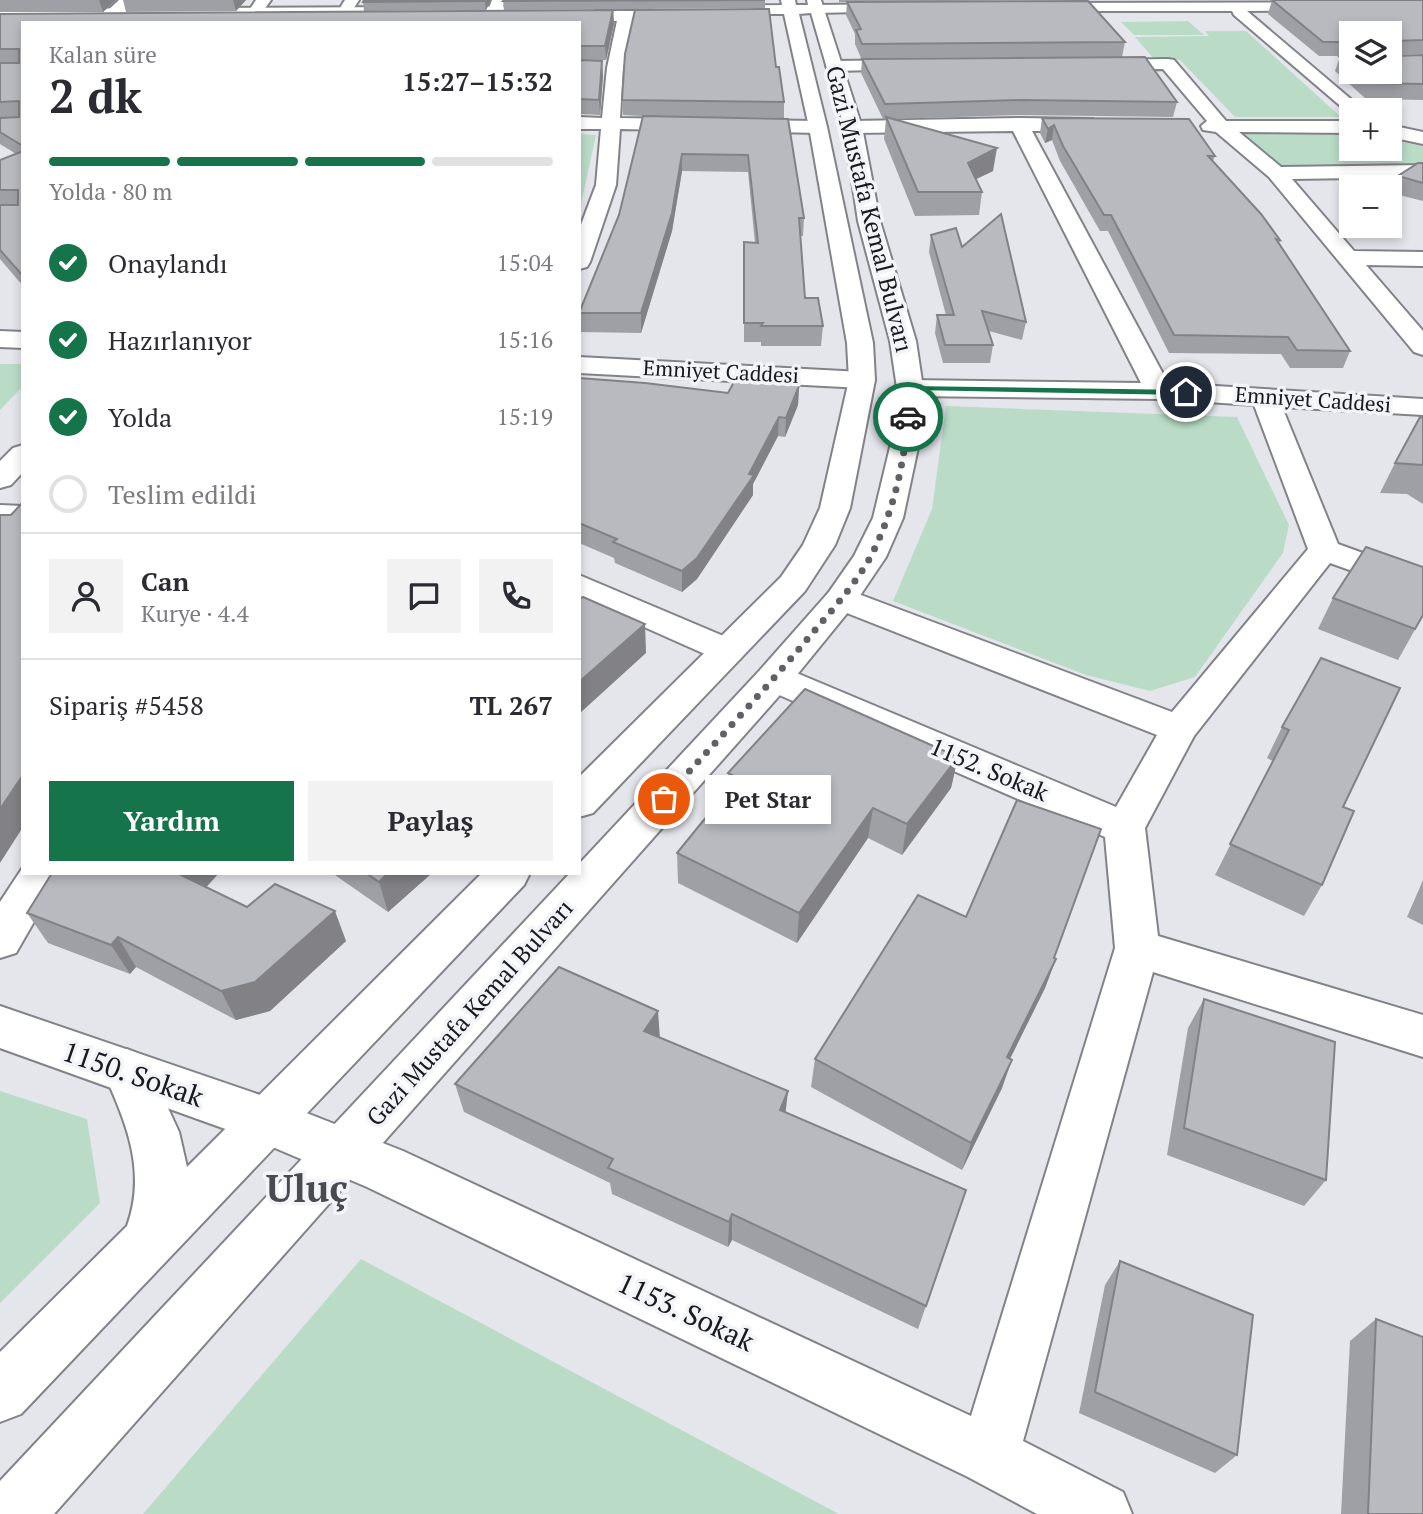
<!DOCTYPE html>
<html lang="tr">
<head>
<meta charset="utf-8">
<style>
	:root { --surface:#fff; --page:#f2f2f3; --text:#2b2b33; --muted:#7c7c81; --line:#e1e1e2; --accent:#15744a }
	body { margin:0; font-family:"PT Serif",serif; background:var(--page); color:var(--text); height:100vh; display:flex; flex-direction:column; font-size:26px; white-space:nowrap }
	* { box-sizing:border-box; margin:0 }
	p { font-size:23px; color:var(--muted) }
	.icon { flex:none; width:38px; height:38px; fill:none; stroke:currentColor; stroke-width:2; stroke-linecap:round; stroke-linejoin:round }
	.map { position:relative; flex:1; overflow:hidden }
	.details { position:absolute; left:21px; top:21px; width:560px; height:854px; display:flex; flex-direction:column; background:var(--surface); border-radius:0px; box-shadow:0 4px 10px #0003 }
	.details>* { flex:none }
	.fabs { position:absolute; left:1339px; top:21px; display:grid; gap:14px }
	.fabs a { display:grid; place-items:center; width:63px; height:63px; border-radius:0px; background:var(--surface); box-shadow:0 4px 10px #0003; font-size:35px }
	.pin { position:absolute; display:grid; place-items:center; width:60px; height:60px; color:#fff; margin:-30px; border:4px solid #fff; border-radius:50%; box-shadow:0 2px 7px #0007 }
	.courier { position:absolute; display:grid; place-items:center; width:70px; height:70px; margin:-35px; border:5px solid #15744a; border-radius:50%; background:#fff; color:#222; box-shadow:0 2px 9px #0007 }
	.bubble { position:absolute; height:49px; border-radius:0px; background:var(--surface); box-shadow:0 4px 10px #0003; font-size:23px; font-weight:700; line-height:49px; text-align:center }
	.summary em { font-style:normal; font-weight:700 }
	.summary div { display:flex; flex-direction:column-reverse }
	.summary { display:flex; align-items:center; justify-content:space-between; height:119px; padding:0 28px }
	h1 { font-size:46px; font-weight:700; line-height:52px }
	.bar { display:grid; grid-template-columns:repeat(4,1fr); gap:10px 7px; align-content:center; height:84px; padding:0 28px }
	.bar i { height:9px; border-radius:5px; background:var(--line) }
	.bar .current { background:var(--accent) }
	.bar p { grid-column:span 4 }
	.line { display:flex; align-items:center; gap:18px; padding:0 28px; border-top:2px solid var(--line) }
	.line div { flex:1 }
	.round { display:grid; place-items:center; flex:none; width:74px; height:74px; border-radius:0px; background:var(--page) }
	ol { padding:0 28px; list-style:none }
	li { display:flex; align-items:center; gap:21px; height:77px }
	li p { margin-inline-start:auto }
	li .icon { padding:7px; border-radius:50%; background:var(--accent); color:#fff; stroke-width:4 }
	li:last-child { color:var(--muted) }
	li i { width:38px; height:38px; border:4px solid var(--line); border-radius:50% }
	.cta { display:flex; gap:14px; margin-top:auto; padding:14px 28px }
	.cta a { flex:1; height:80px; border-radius:0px; background:var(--accent); color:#fff; font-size:28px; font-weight:700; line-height:80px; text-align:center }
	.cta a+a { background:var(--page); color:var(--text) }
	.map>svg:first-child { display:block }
</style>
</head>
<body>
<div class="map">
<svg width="1423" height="1514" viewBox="0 0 1423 1514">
	<rect width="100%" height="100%" fill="#e5e6ec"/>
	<g fill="#badcc7">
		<path d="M1188,21L1204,35H1134L1121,22Z"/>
		<path d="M1205,31H1246L1341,117H1235L1180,60H1155L1135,37L1209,36Z"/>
		<path d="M1336,131L1351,134V149H1390V140L1423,146V164L1279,166L1244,133Z"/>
		<path d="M579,134L596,135L579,213Z"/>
		<path d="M0,364H23V386L0,410Z"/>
		<path d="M946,406L1237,417L1289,525L1283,553L1195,677L1150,691L1086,675L893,601L932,509Z"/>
		<path d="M0,1091L87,1119L100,1203L0,1303Z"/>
		<path d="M361,1259L839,1514H143Z"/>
	</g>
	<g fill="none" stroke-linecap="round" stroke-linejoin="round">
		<g stroke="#828389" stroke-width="4">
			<g id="minor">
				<path d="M119,0H135L118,16H108L105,13Z"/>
				<path d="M256,0H271L260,15H250L248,12Z"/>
				<path d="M345,0H359L350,14L345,15L338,11Z"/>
				<path d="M492,0H506L500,13L495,14L488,10Z"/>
				<path d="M1423,2V10L1247,11L1359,106L1362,110H1351V115L1234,15L1232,11H1040L1033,7L1040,3Z"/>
				<path d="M899,4L906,8L904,11L817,13L810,9L817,5Z"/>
				<path d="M626,11L634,16L623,68L620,118L818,121L827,127L818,133L620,129L616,185L590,262L587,267L579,269V230L596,185L601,129H579V117L602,118L607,68L618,16Z"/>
				<path d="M1168,59L1174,60L1226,121H1351V133L1239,132L1281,167L1423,165V177L1292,179L1354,251L1423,252V266L1366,265L1423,331V355L1414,352L1269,177L1216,132L1203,130L1201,126L1207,121L1163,69L1099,70L1091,65L1099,60Z"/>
				<path d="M913,60L919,61L921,65L919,69L834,71L826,66L834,61Z"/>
				<path d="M1019,118L1093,119L1102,125L1093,131H1032L1168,383L1423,399V415L1282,407L1338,544L1423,575V596L1330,563L1194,736L1145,828L1158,936L1423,1015V1057L1153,972L1023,1441L1123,1492L1132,1514H1037L968,1477L367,1187L256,1140L0,1048V1006L266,1097L403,1151L971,1416L1115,948L1105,837L761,687L756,678L761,669L774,666L787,669L1116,807L1157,735L829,606L824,599L829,592L841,589L853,592L1172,712L1308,549L1254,405L1159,399L910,396L901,394L897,388L901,382L910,380L1141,383L1013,131L853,133L844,127L853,121Z"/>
				<path d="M1390,125L1423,132V144L1390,137Z"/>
				<path d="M0,331L23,332V348L0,347Z"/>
				<path d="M579,357L862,372L871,374L875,380L871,386L862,388L579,373Z"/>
				<path d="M23,445V472L11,485L0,488V461L13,448Z"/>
				<path d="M0,505L23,506V524L0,523Z"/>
				<path d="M579,575L740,643L746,651L740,659L728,663L716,659L579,598Z"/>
				<path d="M23,867V873H62L16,953L0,958V902Z"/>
			</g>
		</g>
		<g stroke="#828389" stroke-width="4">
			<g id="major">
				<path d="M781,0H795L796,5H808L807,0H821L862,127L880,221L916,341L923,388L919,443L903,518L886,557L853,606L787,687L54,1514H0V1481L570,873H579V864L761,669L829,592L854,556L873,518L891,443L897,388L890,341L858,221L844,127L811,13L799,14L827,127L873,343L875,380L850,508L835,545L805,591L593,813L579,817V777L781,577L803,545L820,508L849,380L847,343L809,127L784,14H690L689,19L684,21H562L557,19L555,15L0,19V9L589,6L594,7L595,11H651L652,7L657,6L782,5Z"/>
				<path d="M482,873H530L524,885L21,1414L0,1422V1352L127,1226C147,1171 126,1122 103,1071L110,1056L127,1049L144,1056L179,1132L187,1167Z"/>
			</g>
		</g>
		<use href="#minor" fill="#fff" fill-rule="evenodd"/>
		<use href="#major" fill="#fff" fill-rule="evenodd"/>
	</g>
	<g fill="#9fa0a5" fill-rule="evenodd">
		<path d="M0,0H116L103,12H0Z"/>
		<path d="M123,0H246L236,11L126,12Z"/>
		<path d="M364,0H491L486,10L364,11L363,2Z"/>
		<path d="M765,0V8L504,10L503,1Z"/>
		<path d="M839,0H1045L866,2L1125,42L1122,57L861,58L855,44V34L846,15L847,2H839Z"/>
		<path d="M1254,0H1423V54L1395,55V56L1423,55V100L1366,99L1335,71L1340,57L1346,56H1319L1268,14L1272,0ZM1351,33L1390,72H1351Z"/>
		<path d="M613,10L614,24L606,60H591L603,76L600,115L579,114V23H23V286L0,259V160L16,154L0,144V14Z"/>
		<path d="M862,59L1177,102L1173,117L1019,115L892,119L993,171L976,179L982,192L979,215L915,216L884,139L886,119H883L861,73Z"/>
		<path d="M776,67L784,102V118L646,116L788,119L804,218L803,236H800L805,298L823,326L821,346H761V342H744V242L755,243L748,172L682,171L672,231L641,333L581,332L579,313L619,215L643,116L623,115L622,100Z"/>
		<path d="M1042,118L1215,156L1213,161L1280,240L1279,244L1350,351L1343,368H1290L1281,354L1169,353L1108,231H1100L1060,161L1052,140L1045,143L1040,133Z"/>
		<path d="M1423,163V201L1391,193L1398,176Z"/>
		<path d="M931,235L962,247L1026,322L1022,340L989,331L993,345L990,363H943L935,333L937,315H946L929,252Z"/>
		<path d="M579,378L728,393L799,386L798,405L785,437L778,436L753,484V495L697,579L682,592L615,563L614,558L579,543Z"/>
		<path d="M1423,418V504L1407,494L1380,493L1395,463Z"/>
		<path d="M1333,598L1423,615L1398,660L1318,629Z"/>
		<path d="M1321,658L1343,807L1322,885L1304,916L1215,875L1273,761L1267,758L1282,727Z"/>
		<path d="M958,757L951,788L902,855L868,838L797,943L678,883L677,853L728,791V773Z"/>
		<path d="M52,873H219L206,887L247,907L346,941L270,1011L236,1020L136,967L130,974L48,943L27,913Z"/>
		<path d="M332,873H432L388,912Z"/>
		<path d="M1423,880V925L1407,917Z"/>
		<path d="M1054,958L1056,959L1045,988L1010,1059L1002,1088L962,1170L811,1087L815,1059Z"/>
		<path d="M1204,999L1326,1180L1304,1206L1167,1155L1188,1028Z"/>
		<path d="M660,1037L786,1112L926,1306L918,1329L732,1240L728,1247L612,1194L610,1183L464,1112L455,1084Z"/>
		<path d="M1120,1261L1237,1455L1215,1473L1079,1413L1105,1285Z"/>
		<path d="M1376,1319L1423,1514H1341L1350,1341Z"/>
	</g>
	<g fill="#828286">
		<path d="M99,0H116L103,12Z"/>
		<path d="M233,0H246L236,11Z"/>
		<path d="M485,0H491L486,10L485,1Z"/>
		<path d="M613,10L614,24L606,60L605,46Z"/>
		<path d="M602,61L603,76L600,115L599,100Z"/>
		<path d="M1054,125L1052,140L1045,143L1048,129Z"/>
		<path d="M997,148L993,171L964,185L968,163Z"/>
		<path d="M682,154V171L672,231L641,333V313Z"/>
		<path d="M799,386L798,405L785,437L786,418Z"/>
		<path d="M779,417L778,436L753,484V495L697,579L682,592V571L749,474Z"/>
		<path d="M645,624L646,653L579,714V682Z"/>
		<path d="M958,757L951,788L902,855L907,824Z"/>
		<path d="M23,775V827L0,863V809Z"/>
		<path d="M873,808L868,838L797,943L799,913Z"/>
		<path d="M177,873H219L192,903Z"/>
		<path d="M388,873H432L388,912L379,882Z"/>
		<path d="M335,911L346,941L270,1011L236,1020L221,991Z"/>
		<path d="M118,937L136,967L130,974L111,945Z"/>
		<path d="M1056,959L1045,988L997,1085L1007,1057Z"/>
		<path d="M658,1011L660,1039L644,1031Z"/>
		<path d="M1012,1060L1002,1088L962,1170L971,1143Z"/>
		<path d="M788,1091L785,1118L780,1110Z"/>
		<path d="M732,1214V1240L728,1247L729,1222Z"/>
	</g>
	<g fill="#b9bac0" stroke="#828286" stroke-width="2">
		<path d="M364,0H485V1L363,2Z"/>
		<path d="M504,0H765L503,1Z"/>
		<path d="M1272,0H1423V40L1395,41L1393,44L1395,56L1423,55V84L1372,83L1358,72H1390V33H1351V42H1323Z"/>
		<path d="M1088,1L1125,42L862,44L856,30L861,29L847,2Z"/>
		<path d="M769,9L776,67H779L784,102L622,100L625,54L635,10Z"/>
		<path d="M613,10L605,46H579V23H23V146L0,132V118L19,117V101L0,102V63H19V49H0V14Z"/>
		<path d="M1351,56V66L1340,57Z"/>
		<path d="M1145,57L1177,102L1022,100L885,104L862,59Z"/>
		<path d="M579,60L602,61L599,100L579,99Z"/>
		<path d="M643,116L788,119L804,218H799L805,298H818L823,326H761L763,323H744V242L758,243L748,155L682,154L672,213L641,313H579L619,215Z"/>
		<path d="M886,117L997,148L968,163L982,192H918Z"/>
		<path d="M1042,118L1189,119L1215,156H1208L1261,214L1280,240L1276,239L1350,351L1297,350L1288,337L1174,335L1111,215H1104L1063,146L1054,125L1048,129Z"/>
		<path d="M23,151V276L0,250V205H18V190H0V160Z"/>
		<path d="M1418,163H1423V183L1398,176Z"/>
		<path d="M1001,214L1026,322L982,311L993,345H945L937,315H954L931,235L956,228L962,247Z"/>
		<path d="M579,378L645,383L728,393L736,378L799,386L786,418L779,417L749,474L754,475L697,558L682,571L613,542L617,539L579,523Z"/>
		<path d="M1420,417L1423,418V465L1395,463Z"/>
		<path d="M23,502V775L0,809V515H11Z"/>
		<path d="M1366,547L1423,567V615L1415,629L1333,598Z"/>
		<path d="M583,597L645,624L579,682V598H581Z"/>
		<path d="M1321,658L1400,688L1343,807L1354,811L1322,885L1230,844L1289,730L1282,727Z"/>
		<path d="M805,689L958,757L907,824L873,808L799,913L677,853L738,778L728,773Z"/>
		<path d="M1017,800L1101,829L1054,958L1056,959L1007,1057L1012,1060L971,1143L815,1059L918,895L966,917Z"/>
		<path d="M52,873H177L247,907L275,884L335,911L255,982L221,991L118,937L111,945L27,913Z"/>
		<path d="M366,873H388L379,882Z"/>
		<path d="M559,967L658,1011L644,1031L788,1091L780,1110L966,1190L926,1306L732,1214L729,1222L608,1168L613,1159L455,1084Z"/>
		<path d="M1204,999L1335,1042L1326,1180L1184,1128Z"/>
		<path d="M1120,1261L1253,1315L1237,1455L1095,1392Z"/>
		<path d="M1376,1319L1423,1337V1514H1368Z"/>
	</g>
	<path fill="#15744a" d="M907,386L1186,390L1190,392L1186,395L914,390L912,417L908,420L903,417Z"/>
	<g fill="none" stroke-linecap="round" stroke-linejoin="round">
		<path stroke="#606165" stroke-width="7" stroke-dasharray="0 12.6" d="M664,799C713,745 763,692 810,636C831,611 855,585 871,556C893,513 904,465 908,417"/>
	</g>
	<g text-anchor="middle" stroke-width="7" stroke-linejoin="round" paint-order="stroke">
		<g font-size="21" fill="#191a1c" stroke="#f3f3fa">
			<text transform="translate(721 372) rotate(3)" y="7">Emniyet Caddesi</text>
			<text transform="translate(1313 400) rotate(4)" y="7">Emniyet Caddesi</text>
		</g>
		<g font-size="24" fill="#191a1c" stroke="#f3f3fa">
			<text transform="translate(869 209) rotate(76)" y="8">Gazi Mustafa Kemal Bulvarı</text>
			<text transform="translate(989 770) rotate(23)" y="8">1152. Sokak</text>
			<text transform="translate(470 1013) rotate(-48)" y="8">Gazi Mustafa Kemal Bulvarı</text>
		</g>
		<g font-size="28" fill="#191a1c" stroke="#f3f3fa">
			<text transform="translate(133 1074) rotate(19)" y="10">1150. Sokak</text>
			<text transform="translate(686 1312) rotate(25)" y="10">1153. Sokak</text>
		</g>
		<g font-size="38" font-weight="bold" fill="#4a4b50" stroke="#f3f3fa">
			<text x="307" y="1202">Uluç</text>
		</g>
	</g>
</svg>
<div class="fabs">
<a><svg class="icon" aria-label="layers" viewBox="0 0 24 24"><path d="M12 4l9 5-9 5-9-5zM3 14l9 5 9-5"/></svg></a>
<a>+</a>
<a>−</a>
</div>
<div class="pin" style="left:664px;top:799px;background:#ea580c"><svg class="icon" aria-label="bag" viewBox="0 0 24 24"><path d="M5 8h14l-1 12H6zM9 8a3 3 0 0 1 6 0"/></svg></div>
<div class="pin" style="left:1186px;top:392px;background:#1f2937"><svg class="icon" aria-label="home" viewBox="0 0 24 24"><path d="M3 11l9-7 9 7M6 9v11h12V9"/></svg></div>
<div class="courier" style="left:908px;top:417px"><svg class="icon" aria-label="car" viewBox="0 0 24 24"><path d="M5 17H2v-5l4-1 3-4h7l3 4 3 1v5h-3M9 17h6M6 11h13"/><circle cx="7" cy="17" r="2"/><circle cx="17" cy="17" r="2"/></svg></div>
<div class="bubble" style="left:705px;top:775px;width:126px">Pet Star</div>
<section class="details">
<div class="summary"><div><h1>2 dk</h1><p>Kalan süre</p></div><em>15:27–15:32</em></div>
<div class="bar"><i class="current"></i><i class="current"></i><i class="current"></i><i></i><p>Yolda · 80 m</p></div>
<ol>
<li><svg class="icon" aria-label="check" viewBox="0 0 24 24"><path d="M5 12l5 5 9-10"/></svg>Onaylandı<p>15:04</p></li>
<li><svg class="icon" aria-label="check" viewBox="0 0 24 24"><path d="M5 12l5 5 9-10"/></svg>Hazırlanıyor<p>15:16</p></li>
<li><svg class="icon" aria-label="check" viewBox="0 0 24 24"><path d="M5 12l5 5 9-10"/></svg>Yolda<p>15:19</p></li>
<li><i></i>Teslim edildi</li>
</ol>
<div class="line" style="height:126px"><a class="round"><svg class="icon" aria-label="person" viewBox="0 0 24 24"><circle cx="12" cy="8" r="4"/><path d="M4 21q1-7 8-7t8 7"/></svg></a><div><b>Can</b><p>Kurye · 4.4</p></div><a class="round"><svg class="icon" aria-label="chat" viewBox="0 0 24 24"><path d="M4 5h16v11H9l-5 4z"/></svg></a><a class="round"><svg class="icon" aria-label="phone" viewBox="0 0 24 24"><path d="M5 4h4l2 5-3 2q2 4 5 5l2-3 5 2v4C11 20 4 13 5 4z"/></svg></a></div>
<div class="line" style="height:91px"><div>Sipariş #5458</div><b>TL 267</b></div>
<div class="cta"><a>Yardım</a><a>Paylaş</a></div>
</section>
</div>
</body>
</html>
